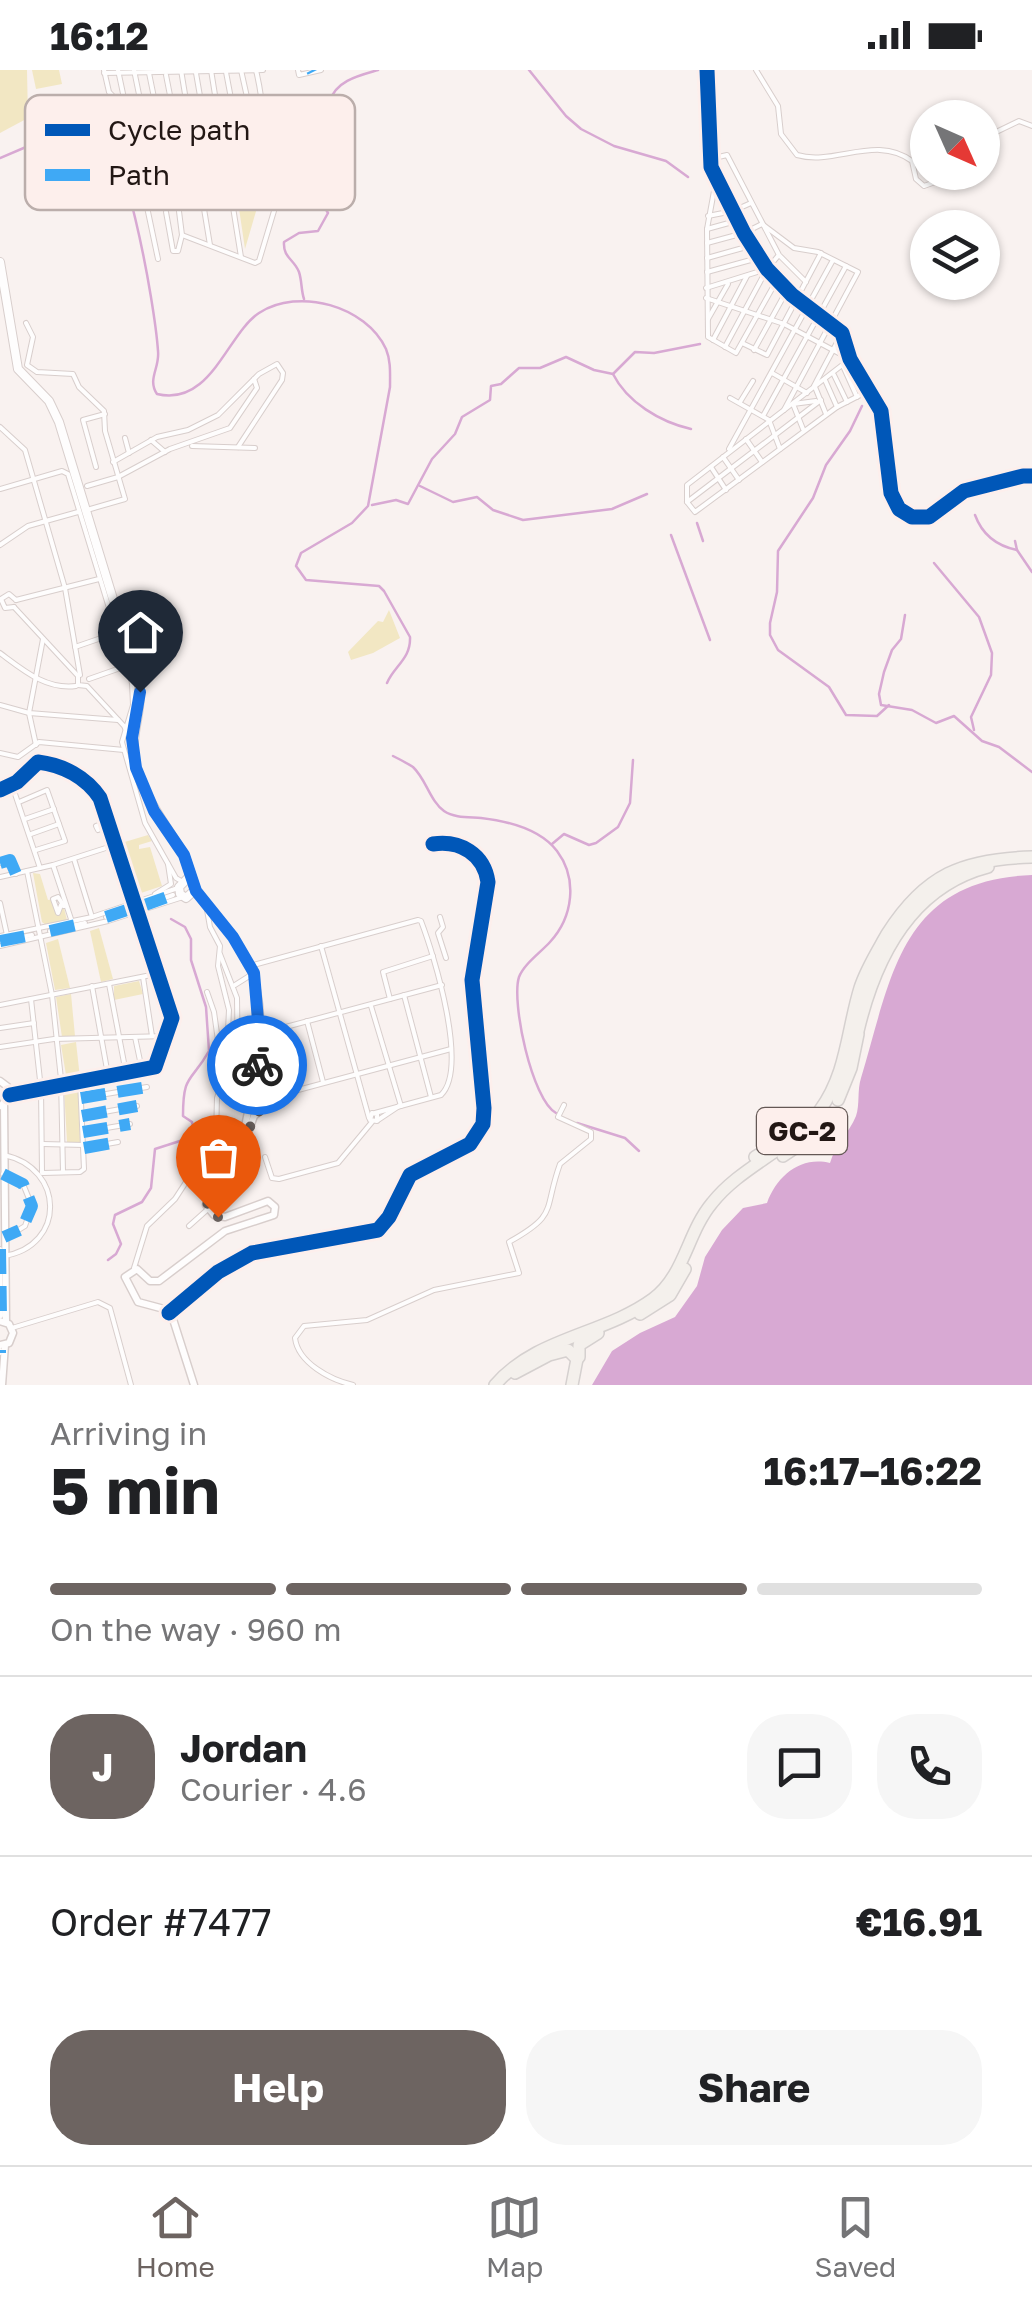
<!DOCTYPE html>
<html lang="en">
<head>
<meta charset="utf-8">
<style>
	:root { --surface:#fff; --page:#f6f6f6; --text:#202124; --muted:#757577; --line:#e0e0e0; --accent:#6d6461 }
	body { margin:0; font-family:"Golos Text",sans-serif; background:var(--page); color:var(--text); height:100vh; display:flex; flex-direction:column; font-size:38px; white-space:nowrap }
	* { box-sizing:border-box; margin:0 }
	p { font-size:32px; color:var(--muted) }
	.icon { flex:none; width:55px; height:55px; fill:none; stroke:currentColor; stroke-width:2; stroke-linecap:round; stroke-linejoin:round }
	.map { position:relative; height:1315px; overflow:hidden }
	.details { display:flex; flex-direction:column; background:var(--surface); flex:1 }
	.details>* { flex:none }
	.needle { width:65px; rotate:135deg }
	.fabs { position:absolute; left:910px; top:30px; display:grid; gap:20px }
	.fabs a { display:grid; place-items:center; width:90px; height:90px; border-radius:50%; background:var(--surface); box-shadow:0 2px 8px #0004; font-size:50px }
	.pin { position:absolute; display:grid; place-items:center; width:85px; height:85px; color:#fff; margin:-102px -42px; border-radius:50% 50% 50% 0; rotate:-45deg; box-shadow:0 0 10px #0007 }
	.pin .icon { rotate:45deg }
	.courier { position:absolute; display:grid; place-items:center; width:100px; height:100px; margin:-50px; border:8px solid #1a73e8; border-radius:50%; background:#fff; color:#222; box-shadow:0 2px 12px #0007 }
	.headline em { font-style:normal; font-weight:700 }
	.headline div { display:flex; flex-direction:column-reverse }
	.headline { display:flex; align-items:center; justify-content:space-between; height:170px; padding:0 50px }
	h1 { font-size:65px; font-weight:700; line-height:75px }
	.bar { display:grid; grid-template-columns:repeat(4,1fr); gap:15px 10px; align-content:center; height:120px; padding:0 50px }
	.bar i { height:12px; border-radius:8px; background:var(--line) }
	.bar .current { background:var(--accent) }
	.bar p { grid-column:span 4 }
	.line { display:flex; align-items:center; gap:25px; padding:0 50px; border-top:2px solid var(--line) }
	.line div { flex:1 }
	.round { display:grid; place-items:center; flex:none; width:105px; height:105px; border-radius:40px; background:var(--page) }
	.primary-button { display:flex; gap:20px; margin-top:auto; padding:20px 50px }
	.primary-button a { flex:1; height:115px; border-radius:40px; background:var(--accent); color:#fff; font-size:40px; font-weight:700; line-height:115px; text-align:center }
	.primary-button a+a { background:var(--page); color:var(--text) }
	.status { display:flex; justify-content:space-between; align-items:center; height:70px; padding:0 50px; background:var(--surface); direction:ltr }
	.status svg { height:28px; fill:currentColor }
	.menu { display:flex; justify-content:space-around; align-items:center; height:140px; border-top:2px solid var(--line); background:var(--surface); font-size:28px; color:var(--muted) }
	.menu a { display:grid; justify-items:center; gap:5px }
	.menu .current { color:var(--accent) }
	.map>svg:first-child { display:block }
</style>
</head>
<body>
<div class="status"><b>16:12</b><svg viewBox="0 0 49 12"><path d="M0 12V9h3v3zM5 12V6h3v6zM10 12V3h3v9zM15 12V0h3v12zM26 1h20v11H26zM47 4h2v5h-2z"/></svg></div>
<div class="map">
<svg width="1032" height="1315" viewBox="0 0 1032 1315">
	<rect width="100%" height="100%" fill="#f9f2f0"/>
	<g fill="#f2e7c3">
		<path d="M0,0H27L28,48L0,63Z"/>
		<path d="M32,0H59L62,14L36,19Z"/>
		<path d="M237,125L259,131L245,179Z"/>
		<path d="M389,540L400,568L373,583L351,590L348,582L378,551L383,552Z"/>
		<path d="M148,765L152,771L139,775V779L150,777L162,816L138,824L126,784H121L118,774Z"/>
		<path d="M33,803L40,804L48,830L53,829L58,843L61,835L58,827L61,826L67,850L46,855L42,852Z"/>
		<path d="M99,858L113,909L101,912L90,861Z"/>
		<path d="M58,869L70,918L55,920L46,873Z"/>
		<path d="M139,911L143,924L114,930V916Z"/>
		<path d="M71,924L75,966L62,967L56,927Z"/>
		<path d="M76,972L80,1008L67,1011L61,975Z"/>
		<path d="M78,1016L80,1072H67L64,1018Z"/>
	</g>
	<path fill="#d8a9d3" d="M1032,805V1315H592L612,1281L640,1263L675,1247L697,1216L705,1187L722,1160L743,1138L767,1133C777,1106 800,1086 830,1093C835,1075 849,1063 856,1046C860,1035 857,1020 861,1008C892,905 901,810 1032,805Z"/>
	<g fill="none" stroke-linecap="round" stroke-linejoin="round">
		<g stroke="#d8a9d3" stroke-width="2.5">
			<path d="M529,0L566,46L581,59L614,76L666,91L688,107"/>
			<path d="M0,88L26,77L71,35L86,33C124,54 155,236 158,281C160,298 147,309 157,324C211,337 227,264 259,243C299,217 366,236 386,279C391,291 390,304 390,317L368,436L352,453L301,483L296,496L306,510L379,516L384,521L410,567C411,589 394,596 387,613"/>
			<path d="M304,229C301,220 302,211 299,202C294,189 283,188 284,172L299,163L318,161L328,143L298,92C293,81 296,76 303,67L326,64C332,53 327,43 330,31C336,10 361,5 378,0"/>
			<path d="M613,304L635,282L654,283L700,274"/>
			<path d="M862,336L850,361L826,395L813,428L778,481L777,522L770,553V565L778,580L829,617L846,645L877,646L889,635"/>
			<path d="M420,416L453,432L477,427L493,440L523,450L612,439L647,424"/>
			<path d="M372,435L396,430L408,434L432,389L455,364L462,347L490,330L491,316L501,314L519,298H540L566,287L594,300L613,304C627,332 660,352 691,359"/>
			<path d="M975,445C982,464 997,476 1017,480"/>
			<path d="M697,453L703,471"/>
			<path d="M671,465L710,570"/>
			<path d="M1015,471L1017,480L1032,502"/>
			<path d="M934,493L979,547L992,583L991,605L971,647L974,660"/>
			<path d="M905,545L901,569L892,580L884,602L879,624L881,635L912,640L936,653L954,646L982,671L999,677L1032,702"/>
			<path d="M393,686C399,689 407,693 413,697C426,709 430,731 444,741C454,748 469,747 481,748C507,751 540,759 557,781C578,809 573,847 550,872C540,883 524,894 519,907C511,932 532,1030 556,1043"/>
			<path d="M552,774L564,764L589,775L596,773L618,757L630,733L633,690"/>
			<path d="M577,1053L625,1068L639,1081"/>
			<path d="M108,1190L116,1184L121,1174L113,1154L115,1145L142,1132L151,1118L155,1079L183,1070L194,1061L192,1052L183,1046C183,1003 191,1013 209,981L206,937L191,890V869L185,857L171,849"/>
		</g>
		<g stroke="#d8cecc" stroke-width="6">
			<g id="pedestrian">
				<path d="M103,754L102,758L98,760L96,756Z"/>
				<path d="M0,793L10,790L16,804"/>
				<path d="M58,827L64,836L61,835L58,843L53,829Z"/>
				<path d="M142,836L173,825"/>
				<path d="M106,847L127,840"/>
				<path d="M50,861L85,853"/>
				<path d="M0,871L32,865"/>
				<path d="M3,1104L23,1114L32,1136L25,1156L7,1167"/>
				<path d="M0,1179L1,1246"/>
				<path d="M0,1283V1280"/>
			</g>
		</g>
		<g stroke="#d8cecc" stroke-width="6">
			<g id="minor">
				<path d="M104,0L109,22L127,41"/>
				<path d="M118,0L158,189"/>
				<path d="M134,0L155,103C179,102 203,103 228,99"/>
				<path d="M181,0L210,175"/>
				<path d="M211,0L241,187"/>
				<path d="M241,0L255,63"/>
				<path d="M298,0L299,5L321,0"/>
				<path d="M756,0L778,36L781,64L797,85C835,96 876,64 912,91L916,109L924,116L963,102"/>
				<path d="M226,2L240,76"/>
				<path d="M104,3L263,0"/>
				<path d="M149,3L169,101"/>
				<path d="M196,3L213,101"/>
				<path d="M166,5L185,102"/>
				<path d="M982,82L992,64L1019,51L1032,56"/>
				<path d="M710,89L727,85L779,185L806,212"/>
				<path d="M152,92L240,76C271,60 262,28 256,0"/>
				<path d="M163,103L168,135"/>
				<path d="M716,110L707,159L708,267L736,283L777,210"/>
				<path d="M166,142L173,181H178L182,165L174,102"/>
				<path d="M708,146L733,141L751,133"/>
				<path d="M762,154L794,178L818,182L858,202L784,340"/>
				<path d="M707,159L736,151"/>
				<path d="M182,165L255,193L259,191L277,131"/>
				<path d="M707,173L744,163L762,154"/>
				<path d="M707,188L750,176"/>
				<path d="M707,202L758,188"/>
				<path d="M706,218L767,199"/>
				<path d="M706,228L784,254L850,289L687,415V432L695,442L837,337L870,320"/>
				<path d="M708,249L728,214"/>
				<path d="M26,253L33,267L27,295L37,302L73,304L79,317L104,341L105,361L125,429L87,440"/>
				<path d="M713,270L747,206"/>
				<path d="M742,273L767,285L821,183"/>
				<path d="M725,277L767,199L778,186"/>
				<path d="M754,280L786,222"/>
				<path d="M843,296L857,327"/>
				<path d="M772,303L807,323"/>
				<path d="M834,305L847,332"/>
				<path d="M825,310L837,337"/>
				<path d="M814,316L842,263"/>
				<path d="M815,317L826,344"/>
				<path d="M730,328L769,350L780,379"/>
				<path d="M740,332L753,311"/>
				<path d="M763,346L846,196"/>
				<path d="M0,357L25,380L65,518L80,605"/>
				<path d="M803,359L793,334L816,331"/>
				<path d="M125,368L129,383"/>
				<path d="M746,369L762,392"/>
				<path d="M151,370L165,382"/>
				<path d="M192,376L255,378"/>
				<path d="M729,379L833,190"/>
				<path d="M723,387L739,410"/>
				<path d="M113,392L157,367L188,360L218,345L259,304L277,294L283,303L282,310L238,377"/>
				<path d="M96,397L83,350L105,344"/>
				<path d="M711,397L726,420"/>
				<path d="M87,416L118,407L170,379L230,358L257,318L254,309"/>
				<path d="M0,419L62,401L68,404L132,613L133,635L122,672L145,753L176,808L183,812"/>
				<path d="M687,432L821,330"/>
				<path d="M0,475L28,456L78,442"/>
				<path d="M16,530L99,509"/>
				<path d="M14,537L78,606V615L87,616L124,656L131,671"/>
				<path d="M14,537L5,538L1,529L9,524L16,530"/>
				<path d="M75,577L110,565L118,566"/>
				<path d="M0,583C23,600 46,620 76,616"/>
				<path d="M89,609L126,596"/>
				<path d="M0,635L29,643L118,650"/>
				<path d="M36,675L29,643L43,569"/>
				<path d="M0,683L18,687L39,672L124,680"/>
				<path d="M12,715L40,798"/>
				<path d="M0,720L17,712L38,692C63,695 86,707 100,728L172,948L155,997L10,1025"/>
				<path d="M19,732L47,720L65,771L36,780"/>
				<path d="M25,749L54,739"/>
				<path d="M31,764L59,754"/>
				<path d="M74,789L92,847"/>
				<path d="M53,795L72,852"/>
				<path d="M27,801L52,925L61,1009L63,1102"/>
				<path d="M0,807L53,795L115,775"/>
				<path d="M155,824L171,814L168,794"/>
				<path d="M0,833L7,865"/>
				<path d="M440,847L443,857L438,863L446,888"/>
				<path d="M0,866L92,847L178,818"/>
				<path d="M0,876L108,851L183,827"/>
				<path d="M321,876L369,1048"/>
				<path d="M220,884L237,928L238,997"/>
				<path d="M250,896L418,850L421,851C434,885 469,998 441,1025L375,1043"/>
				<path d="M143,907L152,966"/>
				<path d="M109,914L126,1003"/>
				<path d="M235,915L254,903"/>
				<path d="M92,916L108,1005"/>
				<path d="M207,922L214,942L221,992L219,1021"/>
				<path d="M404,925L431,1027"/>
				<path d="M31,929L41,1019L42,1103"/>
				<path d="M390,929L383,902L433,886"/>
				<path d="M0,935L156,904"/>
				<path d="M371,936L401,1036"/>
				<path d="M307,951L323,1012"/>
				<path d="M0,958L34,953"/>
				<path d="M135,967L142,1000"/>
				<path d="M0,977L54,969L167,966"/>
				<path d="M239,980L259,979"/>
				<path d="M296,1020L281,967L282,958L442,915"/>
				<path d="M267,1023L283,1024L451,979"/>
				<path d="M83,1028L147,1017"/>
				<path d="M372,1043L377,1044V1051L370,1050Z"/>
				<path d="M82,1046L137,1036"/>
				<path d="M378,1050L399,1036"/>
				<path d="M83,1062L130,1054"/>
				<path d="M43,1074L84,1075"/>
				<path d="M84,1078L118,1072"/>
				<path d="M4,1085C65,1098 66,1176 4,1186"/>
				<path d="M265,1087L272,1108L279,1109L338,1093L372,1052"/>
				<path d="M43,1103L80,1102L84,1099L80,1011"/>
				<path d="M189,1156L208,1139"/>
				<path d="M134,1198L147,1156L175,1129L216,1066L217,1028L226,1000L229,940L218,896L220,876L210,857L207,840"/>
				<path d="M169,1243L218,1202L252,1183L378,1160L389,1147L410,1105L470,1074L483,1054L484,1038L472,910L488,812C484,784 460,770 433,774"/>
				<path d="M12,1258L98,1232L110,1238L131,1315"/>
				<path d="M353,1315C331,1310 298,1293 295,1268L304,1256L367,1250L434,1220L519,1203L509,1172C559,1144 543,1141 560,1094L591,1069V1062L558,1047L564,1035"/>
			</g>
		</g>
		<g stroke="#d8cecc" stroke-width="9">
			<g id="tertiary">
				<path d="M707,0L711,97L744,163L767,199L792,225L842,263L850,289L881,341L891,423L899,439L912,447H929L964,421L1023,406H1032"/>
				<path d="M195,818C207,841 229,858 242,881C276,939 254,1010 242,1071"/>
				<path d="M0,1011L8,1017L10,1025L1,1036"/>
				<path d="M4,1034L6,1252"/>
				<path d="M0,1251L9,1254L13,1263L9,1273L0,1275"/>
				<path d="M2,1315L5,1275"/>
				<path d="M194,1315L172,1246L164,1239L138,1232L125,1207L137,1199L150,1211H159L225,1161L274,1145L275,1137L268,1131L225,1147L214,1145L206,1135L210,1124L239,1087L254,1046L270,1032L269,1026C262,1016 257,1015 256,1001"/>
			</g>
		</g>
		<g stroke="#d8cecc" stroke-width="10">
			<path id="secondary" d="M0,192L18,299L49,331L59,352L138,611C145,641 128,664 136,695C145,729 166,754 183,784C189,795 190,808 195,820L186,828L180,824L179,817L189,807V800"/>
		</g>
		<g stroke="#d5d0cf" stroke-width="14">
			<g id="trunk">
				<path d="M858,961C875,889 911,817 988,797"/>
				<path d="M838,1030L851,998L858,964"/>
				<path d="M783,1086L807,1070L826,1049"/>
				<path d="M755,1087L792,1064"/>
				<path d="M640,1244L670,1225L685,1199"/>
				<path d="M579,1287V1275L598,1263"/>
				<path d="M515,1303L549,1285L568,1280L577,1289L572,1315"/>
				<path d="M495,1315C536,1267 604,1265 653,1229C685,1205 687,1163 712,1133C742,1095 791,1080 820,1040C847,1003 847,960 860,918C866,899 877,882 887,864C925,804 963,789 1032,787"/>
			</g>
		</g>
		<use href="#pedestrian" stroke="#fefdfd" stroke-width="4"/>
		<use href="#minor" stroke="#fefdfd" stroke-width="4"/>
		<use href="#tertiary" stroke="#fefdfd" stroke-width="6"/>
		<use href="#secondary" stroke="#fefdfd" stroke-width="8"/>
		<use href="#trunk" stroke="#f4f0ec" stroke-width="11"/>
		<g stroke="#3fa9f5" stroke-width="12" stroke-dasharray="25 12" stroke-linecap="butt">
			<path d="M312,0L313,2"/>
			<path d="M0,793L10,790L16,804"/>
			<path d="M142,836L173,825"/>
			<path d="M106,847L127,840"/>
			<path d="M50,861L85,853"/>
			<path d="M0,871L32,865"/>
			<path d="M81,1028L147,1017"/>
			<path d="M82,1046L137,1036"/>
			<path d="M83,1062L130,1054"/>
			<path d="M84,1078L118,1072"/>
			<path d="M3,1104L23,1114L32,1136L22,1159L4,1167"/>
			<path d="M0,1179L1,1246"/>
			<path d="M0,1283V1280"/>
		</g>
		<g stroke="#fdefec" stroke-width="21">
			<g id="cycleway">
				<path d="M707,0L711,97L744,163L767,199L792,225L842,263L850,289L881,341L891,423L899,439L912,447H929L964,421L1023,406H1032"/>
				<path d="M0,720L17,712L38,692C63,695 86,707 100,728L172,948L155,997L10,1025"/>
				<path d="M169,1243L218,1202L252,1183L378,1160L389,1147L410,1105L470,1074L483,1054L484,1038L472,910L488,812C484,784 460,770 433,774"/>
			</g>
		</g>
		<use href="#cycleway" stroke="#0057b8" stroke-width="15"/>
	</g>
	<g fill="none" stroke-linecap="round" stroke-linejoin="round">
		<path stroke="#6d6461" stroke-width="10" stroke-dasharray="0 18" d="M218,1147L208,1139L207,1130L239,1088L254,1046L270,1032L269,1026C261,1015 254,1011 257,995"/>
		<path stroke="#1a73e8" stroke-width="12" d="M140,622L132,668L136,698L154,741L184,785L196,821L233,867L254,903L259,962L257,995"/>
	</g>
	<g text-anchor="middle" stroke-width="10" stroke-linejoin="round" paint-order="stroke">
		<rect fill="#fdefec" stroke="#645855" stroke-width="2.5" x="757" y="1038" width="90" height="46" rx="8"/>
		<g font-size="28" font-weight="bold" fill="#221714">
			<text x="802" y="1071">GC-2</text>
		</g>
	</g>
	<rect x="25" y="25" width="330" height="115" rx="15" fill="#fdefec" stroke="#bbaeab" stroke-width="2.5"/>
	<rect x="45" y="54" width="45" height="12" fill="#0057b8"/>
	<rect x="45" y="99" width="45" height="12" fill="#3fa9f5"/>
	<g font-size="28" fill="#221714">
		<text x="108" y="70">Cycle path</text>
		<text x="108" y="115">Path</text>
	</g>
</svg>
<div class="fabs">
<a><svg class="needle" viewBox="-14 -14 28 28"><path d="M0-13l5 13h-10z" fill="#e53935"/><path d="M0 13l5-13h-10z" fill="#757577"/></svg></a>
<a><svg class="icon" aria-label="layers" viewBox="0 0 24 24"><path d="M12 4l9 5-9 5-9-5zM3 14l9 5 9-5"/></svg></a>
</div>
<div class="pin" style="left:218px;top:1147px;background:#ea580c"><svg class="icon" aria-label="bag" viewBox="0 0 24 24"><path d="M5 8h14l-1 12H6zM9 8a3 3 0 0 1 6 0"/></svg></div>
<div class="pin" style="left:140px;top:622px;background:#1f2937"><svg class="icon" aria-label="home" viewBox="0 0 24 24"><path d="M3 11l9-7 9 7M6 9v11h12V9"/></svg></div>
<div class="courier" style="left:257px;top:995px"><svg class="icon" aria-label="bike" viewBox="0 0 24 24"><circle cx="6" cy="16" r="4"/><circle cx="18" cy="16" r="4"/><path d="M6 16l4-8h5l3 8M10 8l3 8H6M13 5h3"/></svg></div>
</div>
<section class="details">
<div class="headline"><div><h1>5 min</h1><p>Arriving in</p></div><em>16:17–16:22</em></div>
<div class="bar"><i class="current"></i><i class="current"></i><i class="current"></i><i></i><p>On the way · 960 m</p></div>
<div class="line" style="height:180px"><b class="round" style="background:var(--accent);color:#fff">J</b><div><b>Jordan</b><p>Courier · 4.6</p></div><a class="round"><svg class="icon" aria-label="chat" viewBox="0 0 24 24"><path d="M4 5h16v11H9l-5 4z"/></svg></a><a class="round"><svg class="icon" aria-label="phone" viewBox="0 0 24 24"><path d="M5 4h4l2 5-3 2q2 4 5 5l2-3 5 2v4C11 20 4 13 5 4z"/></svg></a></div>
<div class="line" style="height:130px"><div>Order #7477</div><b>€16.91</b></div>
<div class="primary-button"><a>Help</a><a>Share</a></div>
</section>
<nav class="menu">
<a class="current"><svg class="icon" aria-label="home" viewBox="0 0 24 24"><path d="M3 11l9-7 9 7M6 9v11h12V9"/></svg>Home</a>
<a><svg class="icon" aria-label="map" viewBox="0 0 24 24"><path d="M3 6l6-2 6 2 6-2v14l-6 2-6-2-6 2zM9 4v14M15 6v14"/></svg>Map</a>
<a><svg class="icon" aria-label="saved" viewBox="0 0 24 24"><path d="M7 4h10v16l-5-4-5 4z"/></svg>Saved</a>
</nav>
</body>
</html>
